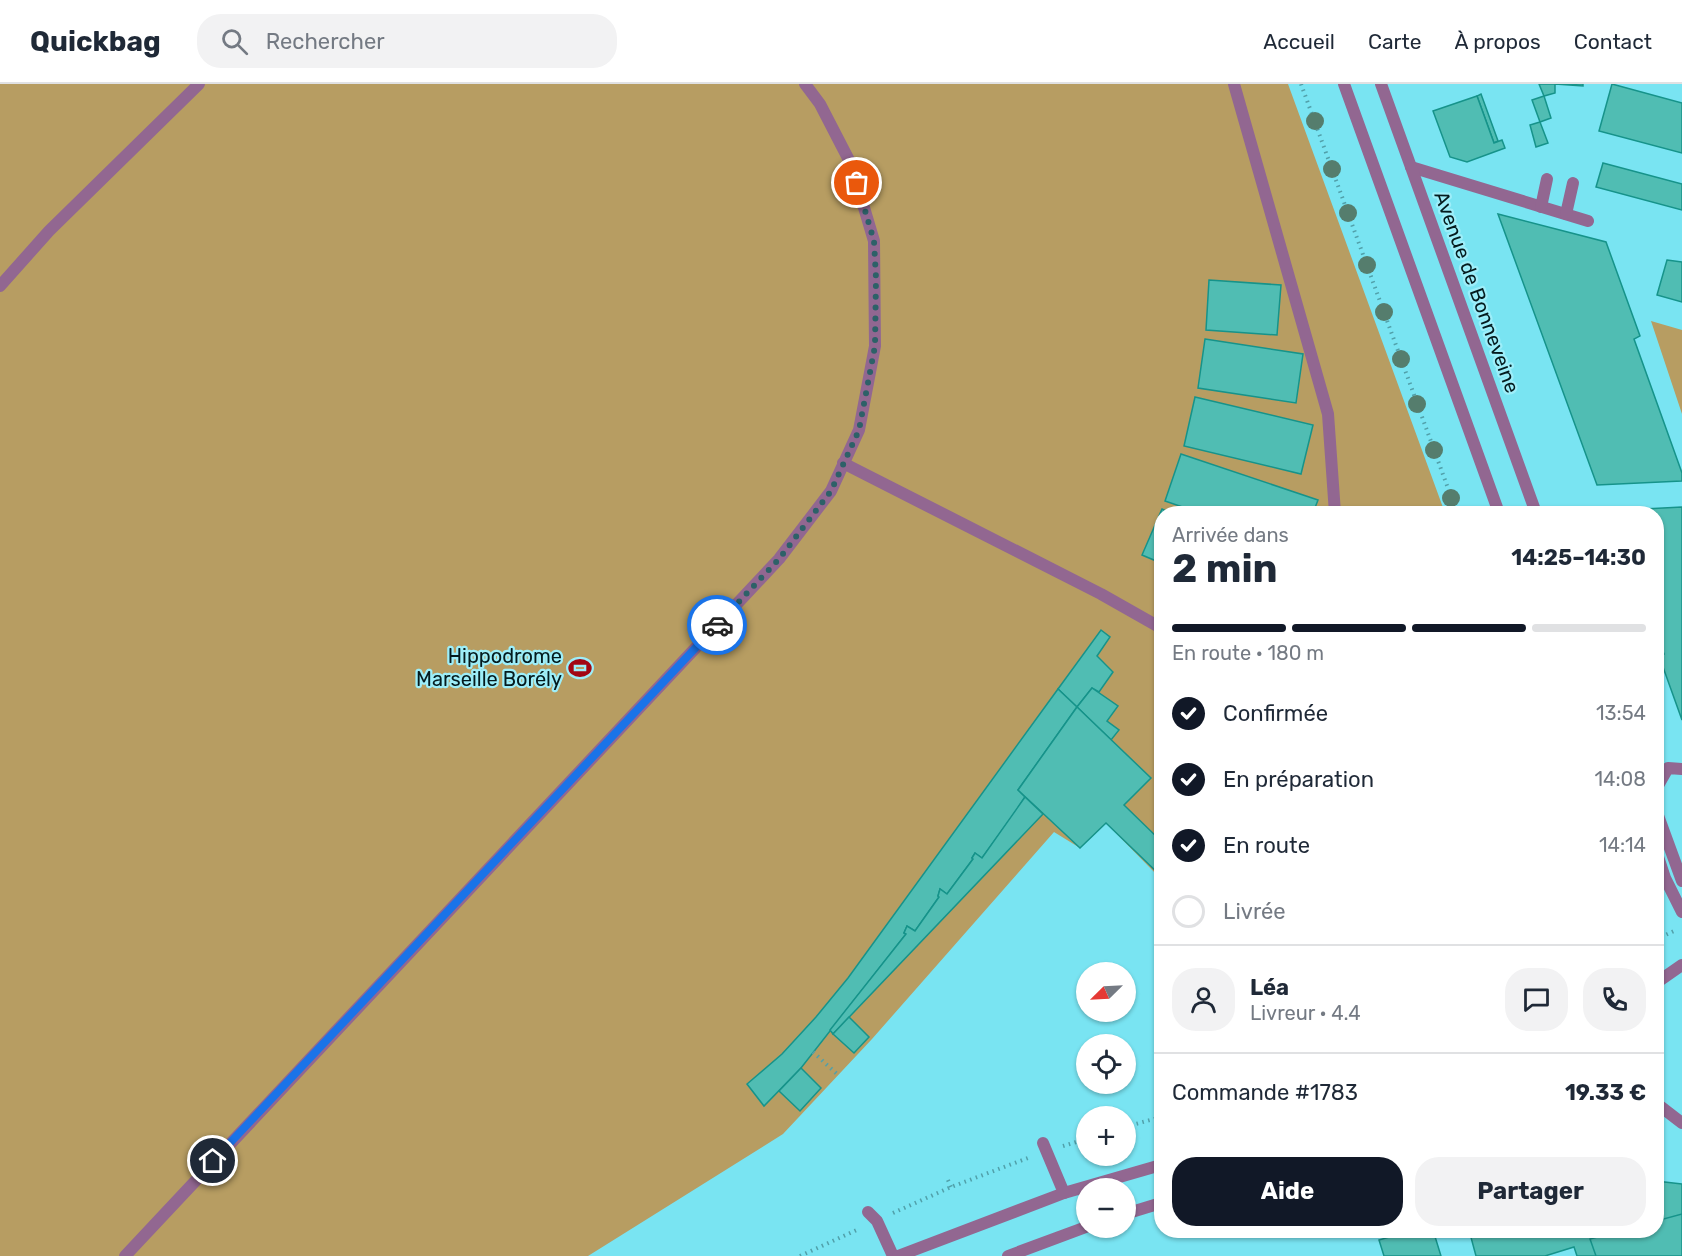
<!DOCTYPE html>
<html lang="fr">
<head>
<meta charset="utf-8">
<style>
	:root { --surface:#fff; --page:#f2f2f3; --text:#1f2937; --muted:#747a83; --line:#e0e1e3; --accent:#111827 }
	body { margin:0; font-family:Rubik,sans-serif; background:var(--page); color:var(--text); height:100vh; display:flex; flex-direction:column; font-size:22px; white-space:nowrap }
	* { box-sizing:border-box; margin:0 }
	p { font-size:20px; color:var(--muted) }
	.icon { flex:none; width:33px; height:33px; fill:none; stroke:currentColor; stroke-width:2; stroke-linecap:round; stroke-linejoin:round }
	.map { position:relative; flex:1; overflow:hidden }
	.sheet { position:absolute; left:1154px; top:422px; width:510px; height:732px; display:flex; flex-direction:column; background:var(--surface); border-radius:24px; box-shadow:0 2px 4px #0004 }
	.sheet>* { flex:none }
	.needle { width:39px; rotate:246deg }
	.controls { position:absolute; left:1076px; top:878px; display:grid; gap:12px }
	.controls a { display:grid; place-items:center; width:60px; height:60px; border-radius:50%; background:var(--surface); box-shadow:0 2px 4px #0004; font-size:30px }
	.pin { position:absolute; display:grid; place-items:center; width:51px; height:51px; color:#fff; margin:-26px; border:3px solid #fff; border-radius:50%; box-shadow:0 2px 6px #0007 }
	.courier { position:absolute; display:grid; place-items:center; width:60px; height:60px; margin:-30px; border:4px solid #1a73e8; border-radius:50%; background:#fff; color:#222; box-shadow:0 2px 8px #0007 }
	.overview em { font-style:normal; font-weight:700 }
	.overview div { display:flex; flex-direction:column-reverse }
	.overview { display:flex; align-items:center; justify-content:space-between; height:102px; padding:0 18px }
	h1 { font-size:39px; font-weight:700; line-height:45px }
	.bar { display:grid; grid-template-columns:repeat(4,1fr); gap:9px 6px; align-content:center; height:72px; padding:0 18px }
	.bar i { height:8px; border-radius:4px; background:var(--line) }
	.bar .on { background:var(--accent) }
	.bar p { grid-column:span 4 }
	.line { display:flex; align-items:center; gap:15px; padding:0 18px; border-top:2px solid var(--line) }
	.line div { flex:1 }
	.round { display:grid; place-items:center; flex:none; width:63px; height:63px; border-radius:24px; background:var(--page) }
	ol { padding:0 18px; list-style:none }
	li { display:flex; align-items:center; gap:18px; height:66px }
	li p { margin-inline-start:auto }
	li .icon { padding:6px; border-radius:50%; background:var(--accent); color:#fff; stroke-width:4 }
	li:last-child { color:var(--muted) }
	li i { width:33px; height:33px; border:3px solid var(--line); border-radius:50% }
	.cta { display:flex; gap:12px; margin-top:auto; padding:12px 18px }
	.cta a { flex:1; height:69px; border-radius:24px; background:var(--accent); color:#fff; font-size:24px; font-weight:700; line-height:69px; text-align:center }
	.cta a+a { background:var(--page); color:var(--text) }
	header { display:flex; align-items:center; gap:36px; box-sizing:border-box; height:84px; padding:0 30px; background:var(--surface); border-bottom:2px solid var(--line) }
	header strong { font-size:28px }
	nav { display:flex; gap:33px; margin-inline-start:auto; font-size:21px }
	.search { width:420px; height:54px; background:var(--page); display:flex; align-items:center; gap:15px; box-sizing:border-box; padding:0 21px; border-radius:24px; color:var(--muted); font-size:22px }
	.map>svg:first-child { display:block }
</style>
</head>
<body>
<header>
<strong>Quickbag</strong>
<div class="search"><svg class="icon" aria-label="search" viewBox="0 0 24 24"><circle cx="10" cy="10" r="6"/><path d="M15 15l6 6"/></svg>Rechercher</div>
<nav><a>Accueil</a><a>Carte</a><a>À propos</a><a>Contact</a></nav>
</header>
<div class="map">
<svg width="1682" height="1172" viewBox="0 0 1682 1172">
	<rect width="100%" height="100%" fill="#79e4f2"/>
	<g fill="#b79d62">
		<path d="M0,0H1288L1445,429H1161V795L1106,739L1080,764L1054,748L872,955L783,1050L588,1172H0Z"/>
		<path d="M1651,237L1682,246V330Z"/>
	</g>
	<g fill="#50bdb3" stroke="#16938a" stroke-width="1.5">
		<path d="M1539,0H1583V2L1555,0V9L1544,12Z"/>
		<path d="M1612,0L1682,19V69L1599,47Z"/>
		<path d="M1481,10L1498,57L1494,59L1477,12Z"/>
		<path d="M1477,12L1494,59L1502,56L1505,64L1467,78L1450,73L1433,27Z"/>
		<path d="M1544,12L1551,34L1540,38L1532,16Z"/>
		<path d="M1540,38L1548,59L1536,63L1530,41Z"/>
		<path d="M1603,79L1682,100V126L1596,103Z"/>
		<path d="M1498,130L1606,158L1640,252L1634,255L1682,389V397L1597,401Z"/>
		<path d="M1667,176L1682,178V218L1657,211Z"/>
		<path d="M1209,196L1281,201L1277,251L1206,246Z"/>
		<path d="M1205,255L1303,270L1296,319L1198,304Z"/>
		<path d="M1195,313L1313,341L1301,390L1184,362Z"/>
		<path d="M1181,370L1318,416L1313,429H1200L1165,417Z"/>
		<path d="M1682,423V636L1659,572L1664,570L1660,560L1656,561V429H1607L1606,427Z"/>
		<path d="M1162,425L1170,429H1161V479L1142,471Z"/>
		<path d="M1101,546L1110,553L1097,572L1113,588L1099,608L1092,604L1077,623L1058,605Z"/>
		<path d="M1092,604L1118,622L1107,637L1119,646L1111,656L1077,623Z"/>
		<path d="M1058,605L1077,623L1018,706L1025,713L1014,730L982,774L975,769L972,774L973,775L947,810L940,805L938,812L939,813L915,847L907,842L904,849L906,850L801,984L764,1022L747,1000L782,970L816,933L848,894Z"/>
		<path d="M1077,623L1151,694L1124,721L1161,757V792L1106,739L1080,764L1018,706Z"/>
		<path d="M1025,713L1043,730L833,950L830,946L906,850L904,849L907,842L915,847L939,813L938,812L940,805L947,810L973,775L972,774L975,769L982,774Z"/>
		<path d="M849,933L869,953L854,969L833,950Z"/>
		<path d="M801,984L821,1004L800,1027L779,1007Z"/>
		<path d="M1656,1097L1682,1100V1172H1577L1574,1163L1545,1172H1476L1469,1146H1656Z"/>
		<path d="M1682,1130V1172H1596L1590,1155L1623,1146H1656V1137Z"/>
		<path d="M1413,1146H1433L1441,1172H1384L1379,1156Z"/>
	</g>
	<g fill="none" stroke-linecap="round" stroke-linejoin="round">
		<g stroke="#51a0aa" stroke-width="4" stroke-dasharray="1.5 4.5" stroke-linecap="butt">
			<path d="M1301,0L1457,429"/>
			<path d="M1656,841L1666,836"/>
			<path d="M1661,853L1674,847"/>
			<path d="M813,968L838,991"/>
			<path d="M1125,1043L1161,1033"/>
			<path d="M1063,1062L1086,1055"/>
			<path d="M948,1096L951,1103"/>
			<path d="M893,1129L951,1103L1028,1074"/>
			<path d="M800,1172L859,1145"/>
		</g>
		<g stroke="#926791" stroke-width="12">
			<path d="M1234,0L1328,330L1335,429"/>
			<path d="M0,202L49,147L199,0"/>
			<path d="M843,379L1101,510L1161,544"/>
			<path d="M1043,1059L1064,1109"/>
			<path d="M868,1128L877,1137L893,1172"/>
			<path d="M125,1172L779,475L831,407L859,346L875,262L874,157L851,80L820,20L805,0"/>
		</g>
		<g stroke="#926791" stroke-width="12">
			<path d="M1656,705L1668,684L1682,685"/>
			<path d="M1656,726L1682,797"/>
		</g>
		<g stroke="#926791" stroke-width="12">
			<path d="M1411,83L1588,137"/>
			<path d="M1541,123L1547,95"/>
			<path d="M1566,130L1573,99"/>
		</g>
		<g stroke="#926791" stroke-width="12">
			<path d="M1344,0L1499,429"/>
			<path d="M1381,0L1536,429"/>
			<path d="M1656,767L1665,794L1682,828"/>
			<path d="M1656,899L1682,881"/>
			<path d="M1656,1019L1682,1039"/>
			<path d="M1125,1130L1161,1119"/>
			<path d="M898,1172L1064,1109L1161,1081"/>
			<path d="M1008,1172L1086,1143"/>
		</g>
	</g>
	<g fill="#557d6d">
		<circle cx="1315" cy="37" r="9"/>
		<circle cx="1332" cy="85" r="9"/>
		<circle cx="1348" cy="129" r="9"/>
		<circle cx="1367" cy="181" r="9"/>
		<circle cx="1384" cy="228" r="9"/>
		<circle cx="1401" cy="275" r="9"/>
		<circle cx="1417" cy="320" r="9"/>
		<circle cx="1434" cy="366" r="9"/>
		<circle cx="1451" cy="414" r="9"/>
	</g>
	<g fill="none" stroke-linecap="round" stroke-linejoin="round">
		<path stroke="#2d6168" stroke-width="6" stroke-dasharray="0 10.8" d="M717,541L779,475L831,407L859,346L875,262L876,194L874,157L857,99"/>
		<path stroke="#1a73e8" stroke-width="8" d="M213,1077L717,541"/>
	</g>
	<defs>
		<g id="stadium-bare" transform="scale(1.8)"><path d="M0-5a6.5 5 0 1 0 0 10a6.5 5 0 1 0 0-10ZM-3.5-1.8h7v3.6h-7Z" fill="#a20713" stroke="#9deef9" stroke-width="2.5" paint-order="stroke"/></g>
	</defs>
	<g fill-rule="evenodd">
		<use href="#stadium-bare" x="580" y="584"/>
	</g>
	<g text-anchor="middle" stroke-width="4.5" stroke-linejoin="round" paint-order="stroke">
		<g font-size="20" fill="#041b1e" stroke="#9deef9">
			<text transform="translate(1477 208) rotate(70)" y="7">Avenue de Bonneveine</text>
		</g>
		<g font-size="20" fill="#041b1e" stroke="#9deef9" text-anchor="end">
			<text x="562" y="579">Hippodrome<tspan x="562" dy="23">Marseille Borély</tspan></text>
		</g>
	</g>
</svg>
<div class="controls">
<a><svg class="needle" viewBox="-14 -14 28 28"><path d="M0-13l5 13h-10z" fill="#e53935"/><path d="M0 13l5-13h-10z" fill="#747a83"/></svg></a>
<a><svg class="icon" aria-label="locate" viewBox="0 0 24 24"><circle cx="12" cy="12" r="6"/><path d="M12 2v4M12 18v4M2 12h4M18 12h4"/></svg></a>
<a>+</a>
<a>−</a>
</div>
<div class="pin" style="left:857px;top:99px;background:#ea580c"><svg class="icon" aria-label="bag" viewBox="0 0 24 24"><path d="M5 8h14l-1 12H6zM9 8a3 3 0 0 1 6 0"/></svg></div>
<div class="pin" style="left:213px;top:1077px;background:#1f2937"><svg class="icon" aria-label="home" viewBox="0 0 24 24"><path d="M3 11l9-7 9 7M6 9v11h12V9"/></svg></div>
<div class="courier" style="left:717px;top:541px"><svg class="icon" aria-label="car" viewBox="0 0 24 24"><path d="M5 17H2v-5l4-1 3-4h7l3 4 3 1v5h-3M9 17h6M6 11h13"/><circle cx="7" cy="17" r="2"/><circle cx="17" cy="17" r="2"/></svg></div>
<section class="sheet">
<div class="overview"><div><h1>2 min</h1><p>Arrivée dans</p></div><em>14:25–14:30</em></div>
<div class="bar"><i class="on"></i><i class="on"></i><i class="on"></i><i></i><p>En route · 180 m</p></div>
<ol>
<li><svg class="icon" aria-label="check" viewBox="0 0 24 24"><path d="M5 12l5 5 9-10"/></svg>Confirmée<p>13:54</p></li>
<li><svg class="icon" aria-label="check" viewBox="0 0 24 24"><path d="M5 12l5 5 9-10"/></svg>En préparation<p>14:08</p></li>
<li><svg class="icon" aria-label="check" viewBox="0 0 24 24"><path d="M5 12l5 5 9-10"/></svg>En route<p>14:14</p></li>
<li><i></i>Livrée</li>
</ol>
<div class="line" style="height:108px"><a class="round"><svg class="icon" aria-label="person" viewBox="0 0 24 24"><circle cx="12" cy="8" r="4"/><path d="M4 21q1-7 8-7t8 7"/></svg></a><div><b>Léa</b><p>Livreur · 4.4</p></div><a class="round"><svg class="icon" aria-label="chat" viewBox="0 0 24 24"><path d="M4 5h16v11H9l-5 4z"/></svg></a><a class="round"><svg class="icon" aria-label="phone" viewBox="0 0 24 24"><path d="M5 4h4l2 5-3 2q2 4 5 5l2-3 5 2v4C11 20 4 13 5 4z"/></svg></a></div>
<div class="line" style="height:78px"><div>Commande #1783</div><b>19.33 €</b></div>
<div class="cta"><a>Aide</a><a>Partager</a></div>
</section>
</div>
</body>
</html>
